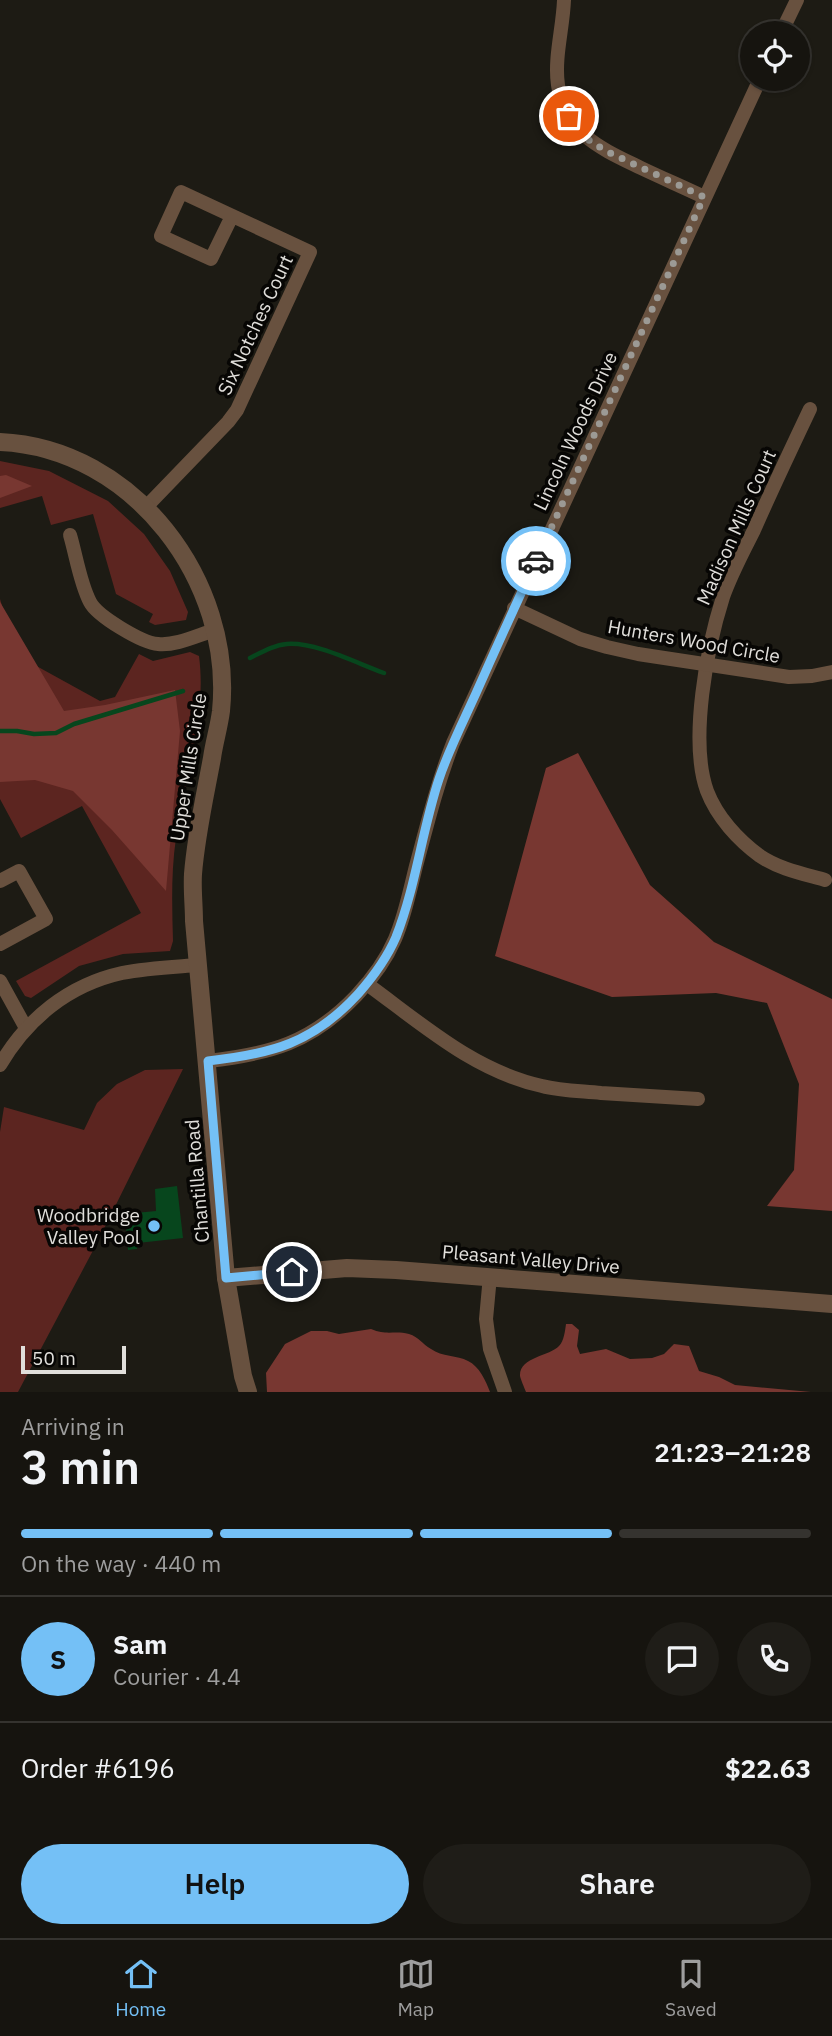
<!DOCTYPE html>
<html lang="en">
<head>
<meta charset="utf-8">
<style>
	:root { --surface:#16140f; --page:#1f1d18; --text:#f1f3f6; --muted:#9e9e9e; --line:#35332f; --accent:#74c0f6 }
	body { margin:0; font-family:"IBM Plex Sans",sans-serif; background:var(--page); color:var(--text); height:100vh; display:flex; flex-direction:column; font-size:26px; white-space:nowrap }
	* { box-sizing:border-box; margin:0 }
	p { font-size:23px; color:var(--muted) }
	.icon { flex:none; width:38px; height:38px; fill:none; stroke:currentColor; stroke-width:2; stroke-linecap:round; stroke-linejoin:round }
	.map { position:relative; height:1392px; overflow:hidden }
	.side { display:flex; flex-direction:column; background:var(--surface); flex:1 }
	.side>* { flex:none }
	.fabs { position:absolute; left:740px; top:21px; display:grid; gap:14px }
	.fabs a { display:grid; place-items:center; width:70px; height:70px; border-radius:50%; background:var(--surface); box-shadow:0 2px 5px #0004,0 0 0 2px var(--line); font-size:35px }
	.scale { position:absolute; left:21px; bottom:18px; width:105px; box-sizing:border-box; padding-left:7px; border:4px solid #e1dfdb; border-top:0; font-size:19px; line-height:24px; white-space:nowrap; color:#e1dfdb; -webkit-text-stroke:5px #070604; paint-order:stroke }
	.pin { position:absolute; display:grid; place-items:center; width:60px; height:60px; color:#fff; margin:-30px; border:4px solid #fff; border-radius:50%; box-shadow:0 2px 7px #0007 }
	.courier { position:absolute; display:grid; place-items:center; width:70px; height:70px; margin:-35px; border:5px solid #74c0f6; border-radius:50%; background:#fff; color:#222; box-shadow:0 2px 9px #0007 }
	.headline em { font-style:normal; font-weight:600 }
	.headline div { display:flex; flex-direction:column-reverse }
	.headline { display:flex; align-items:center; justify-content:space-between; height:119px; padding:0 21px }
	h1 { font-size:46px; font-weight:600; line-height:52px }
	.bar { display:grid; grid-template-columns:repeat(4,1fr); gap:10px 7px; align-content:center; height:84px; padding:0 21px }
	.bar i { height:9px; border-radius:5px; background:var(--line) }
	.bar .on { background:var(--accent) }
	.bar p { grid-column:span 4 }
	.line { display:flex; align-items:center; gap:18px; padding:0 21px; border-top:2px solid var(--line) }
	.line div { flex:1 }
	.round { display:grid; place-items:center; flex:none; width:74px; height:74px; border-radius:37px; background:var(--page) }
	.cta { display:flex; gap:14px; margin-top:auto; padding:14px 21px }
	.cta a { flex:1; height:80px; border-radius:42px; background:var(--accent); color:#111; font-size:28px; font-weight:600; line-height:80px; text-align:center }
	.cta a+a { background:var(--page); color:var(--text) }
	.menu { display:flex; justify-content:space-around; align-items:center; height:98px; border-top:2px solid var(--line); background:var(--surface); font-size:19px; color:var(--muted) }
	.menu a { display:grid; justify-items:center; gap:4px }
	.menu .on { color:var(--accent) }
	.map>svg:first-child { display:block }
</style>
</head>
<body>
<div class="map">
<svg width="832" height="1392" viewBox="0 0 832 1392">
	<rect width="100%" height="100%" fill="#1d1b14"/>
	<g fill="#5c2520">
		<path d="M0,461L49,471L108,501L144,534L170,571L188,612L186,620L155,625L149,622L153,614L116,594L93,514L51,525L42,496L0,508Z"/>
		<path d="M0,599L8,626L31,663L100,701L115,697L139,654L153,661L190,652L199,656C207,717 185,778 176,838C171,872 172,906 173,941L170,951L123,954L79,966L31,998L25,996L16,981L141,913L82,806L21,838L0,799Z"/>
		<path d="M183,1069L97,1243L18,1392H0V1132L4,1107L84,1130L97,1103L117,1084L145,1070Z"/>
	</g>
	<g fill="#783731">
		<path d="M6,475L32,486L0,498V476Z"/>
		<path d="M0,602L64,711L105,705L175,690L180,731L166,891L112,830L73,791L35,780L0,782Z"/>
		<path d="M578,753L650,885L714,942L832,999V1211L767,1206L794,1170L799,1084L767,1003L716,993L612,997L495,956L546,768Z"/>
		<path d="M566,1324H572L579,1330L577,1346L580,1354L606,1349L630,1359L652,1358L664,1354L674,1344L689,1346L699,1371L719,1377L735,1385L811,1392H526C524,1387 521,1380 520,1376C519,1357 550,1356 559,1346C564,1341 565,1331 566,1324Z"/>
		<path d="M371,1329C388,1336 394,1330 409,1334C419,1337 422,1344 431,1349C442,1357 457,1355 468,1361C479,1366 486,1381 490,1392H267L266,1373L285,1344L311,1331H327L339,1334Z"/>
	</g>
	<path fill="#07461d" d="M177,1186L183,1238L138,1243L137,1249L128,1250L125,1214L156,1211L155,1189Z"/>
	<g fill="none" stroke-linecap="round" stroke-linejoin="round">
		<g stroke="#07461d" stroke-width="4.5">
			<path d="M250,658C262,652 274,645 287,644C316,642 356,663 384,673"/>
			<path d="M0,731H17L34,734L56,733L74,724L183,691"/>
		</g>
		<g stroke="#68513f" stroke-width="14">
			<path d="M564,0C563,28 554,58 558,85C565,134 602,149 641,168C662,178 683,187 704,197"/>
			<path d="M781,33L797,0"/>
			<path d="M810,409C791,449 772,489 754,530C743,552 731,574 723,597C707,647 689,741 707,791C717,817 738,840 760,856C779,869 804,874 825,880"/>
			<path d="M146,507L228,422L237,410L310,252L181,192L161,236L211,259L232,216"/>
			<path d="M70,535C76,555 80,583 90,602C97,616 142,643 158,644C176,646 198,635 215,630"/>
			<path d="M514,608L580,639L607,647L638,654L789,677L812,676L832,672"/>
			<path d="M0,881L19,871L46,919L0,944"/>
			<path d="M0,981L26,1028"/>
			<path d="M367,984C422,1024 474,1071 542,1086C561,1091 582,1091 601,1093C633,1095 666,1097 698,1099"/>
			<path d="M208,1061C270,1054 311,1043 356,996C372,979 386,960 395,939C405,916 410,890 416,866C427,825 437,784 453,743L760,79"/>
			<path d="M0,1065C27,1019 68,985 122,973C147,968 173,967 198,965"/>
			<path d="M490,1276L486,1319L490,1349L505,1392"/>
		</g>
		<g stroke="#68513f" stroke-width="18">
			<path d="M0,442C134,448 234,582 221,711C219,727 214,743 212,758C205,796 196,835 193,874C192,889 194,906 194,921L226,1278L243,1376L248,1392"/>
			<path d="M226,1278L347,1268L396,1270L832,1304"/>
		</g>
	</g>
	<g fill="none" stroke-linecap="round" stroke-linejoin="round">
		<path stroke="#9c9a95" stroke-width="7" stroke-dasharray="0 12.6" d="M536,561L704,197L606,151L590,141L577,128L569,116"/>
		<path stroke="#74c0f6" stroke-width="9" d="M292,1272L226,1278L208,1061C272,1054 313,1043 358,994C373,977 387,958 396,937C416,886 422,830 439,779C449,749 464,720 477,691C496,648 516,604 536,561"/>
	</g>
	<circle fill="#74c0f6" stroke="#070604" stroke-width="2.5" cx="154" cy="1226" r="7"/>
	<g text-anchor="middle" stroke-width="7" stroke-linejoin="round" paint-order="stroke">
		<g font-size="19" fill="#e1dfdb" stroke="#070604">
			<text transform="translate(255 325) rotate(-65)" y="7">Six Notches Court</text>
			<text transform="translate(575 431) rotate(-65)" y="7">Lincoln Woods Drive</text>
			<text transform="translate(736 527) rotate(-66)" y="7">Madison Mills Court</text>
			<text transform="translate(694 641) rotate(10)" y="7">Hunters Wood Circle</text>
			<text transform="translate(188 767) rotate(-81)" y="7">Upper Mills Circle</text>
			<text transform="translate(197 1181) rotate(-95)" y="7">Chantilla Road</text>
			<text transform="translate(531 1259) rotate(5)" y="7">Pleasant Valley Drive</text>
		</g>
		<g font-size="19" fill="#e1dfdb" stroke="#070604" text-anchor="end">
			<text x="140" y="1222">Woodbridge<tspan x="140" dy="22">Valley Pool</tspan></text>
		</g>
	</g>
</svg>
<div class="fabs">
<a><svg class="icon" aria-label="locate" viewBox="0 0 24 24"><circle cx="12" cy="12" r="6"/><path d="M12 2v4M12 18v4M2 12h4M18 12h4"/></svg></a>
</div>
<div class="scale">50 m</div>
<div class="pin" style="left:569px;top:116px;background:#ea580c"><svg class="icon" aria-label="bag" viewBox="0 0 24 24"><path d="M5 8h14l-1 12H6zM9 8a3 3 0 0 1 6 0"/></svg></div>
<div class="pin" style="left:292px;top:1272px;background:#1f2937"><svg class="icon" aria-label="home" viewBox="0 0 24 24"><path d="M3 11l9-7 9 7M6 9v11h12V9"/></svg></div>
<div class="courier" style="left:536px;top:561px"><svg class="icon" aria-label="car" viewBox="0 0 24 24"><path d="M5 17H2v-5l4-1 3-4h7l3 4 3 1v5h-3M9 17h6M6 11h13"/><circle cx="7" cy="17" r="2"/><circle cx="17" cy="17" r="2"/></svg></div>
</div>
<section class="side">
<div class="headline"><div><h1>3 min</h1><p>Arriving in</p></div><em>21:23–21:28</em></div>
<div class="bar"><i class="on"></i><i class="on"></i><i class="on"></i><i></i><p>On the way · 440 m</p></div>
<div class="line" style="height:126px"><b class="round" style="background:var(--accent);color:#111">S</b><div><b>Sam</b><p>Courier · 4.4</p></div><a class="round"><svg class="icon" aria-label="chat" viewBox="0 0 24 24"><path d="M4 5h16v11H9l-5 4z"/></svg></a><a class="round"><svg class="icon" aria-label="phone" viewBox="0 0 24 24"><path d="M5 4h4l2 5-3 2q2 4 5 5l2-3 5 2v4C11 20 4 13 5 4z"/></svg></a></div>
<div class="line" style="height:91px"><div>Order #6196</div><b>$22.63</b></div>
<div class="cta"><a>Help</a><a>Share</a></div>
</section>
<nav class="menu">
<a class="on"><svg class="icon" aria-label="home" viewBox="0 0 24 24"><path d="M3 11l9-7 9 7M6 9v11h12V9"/></svg>Home</a>
<a><svg class="icon" aria-label="map" viewBox="0 0 24 24"><path d="M3 6l6-2 6 2 6-2v14l-6 2-6-2-6 2zM9 4v14M15 6v14"/></svg>Map</a>
<a><svg class="icon" aria-label="saved" viewBox="0 0 24 24"><path d="M7 4h10v16l-5-4-5 4z"/></svg>Saved</a>
</nav>
</body>
</html>
